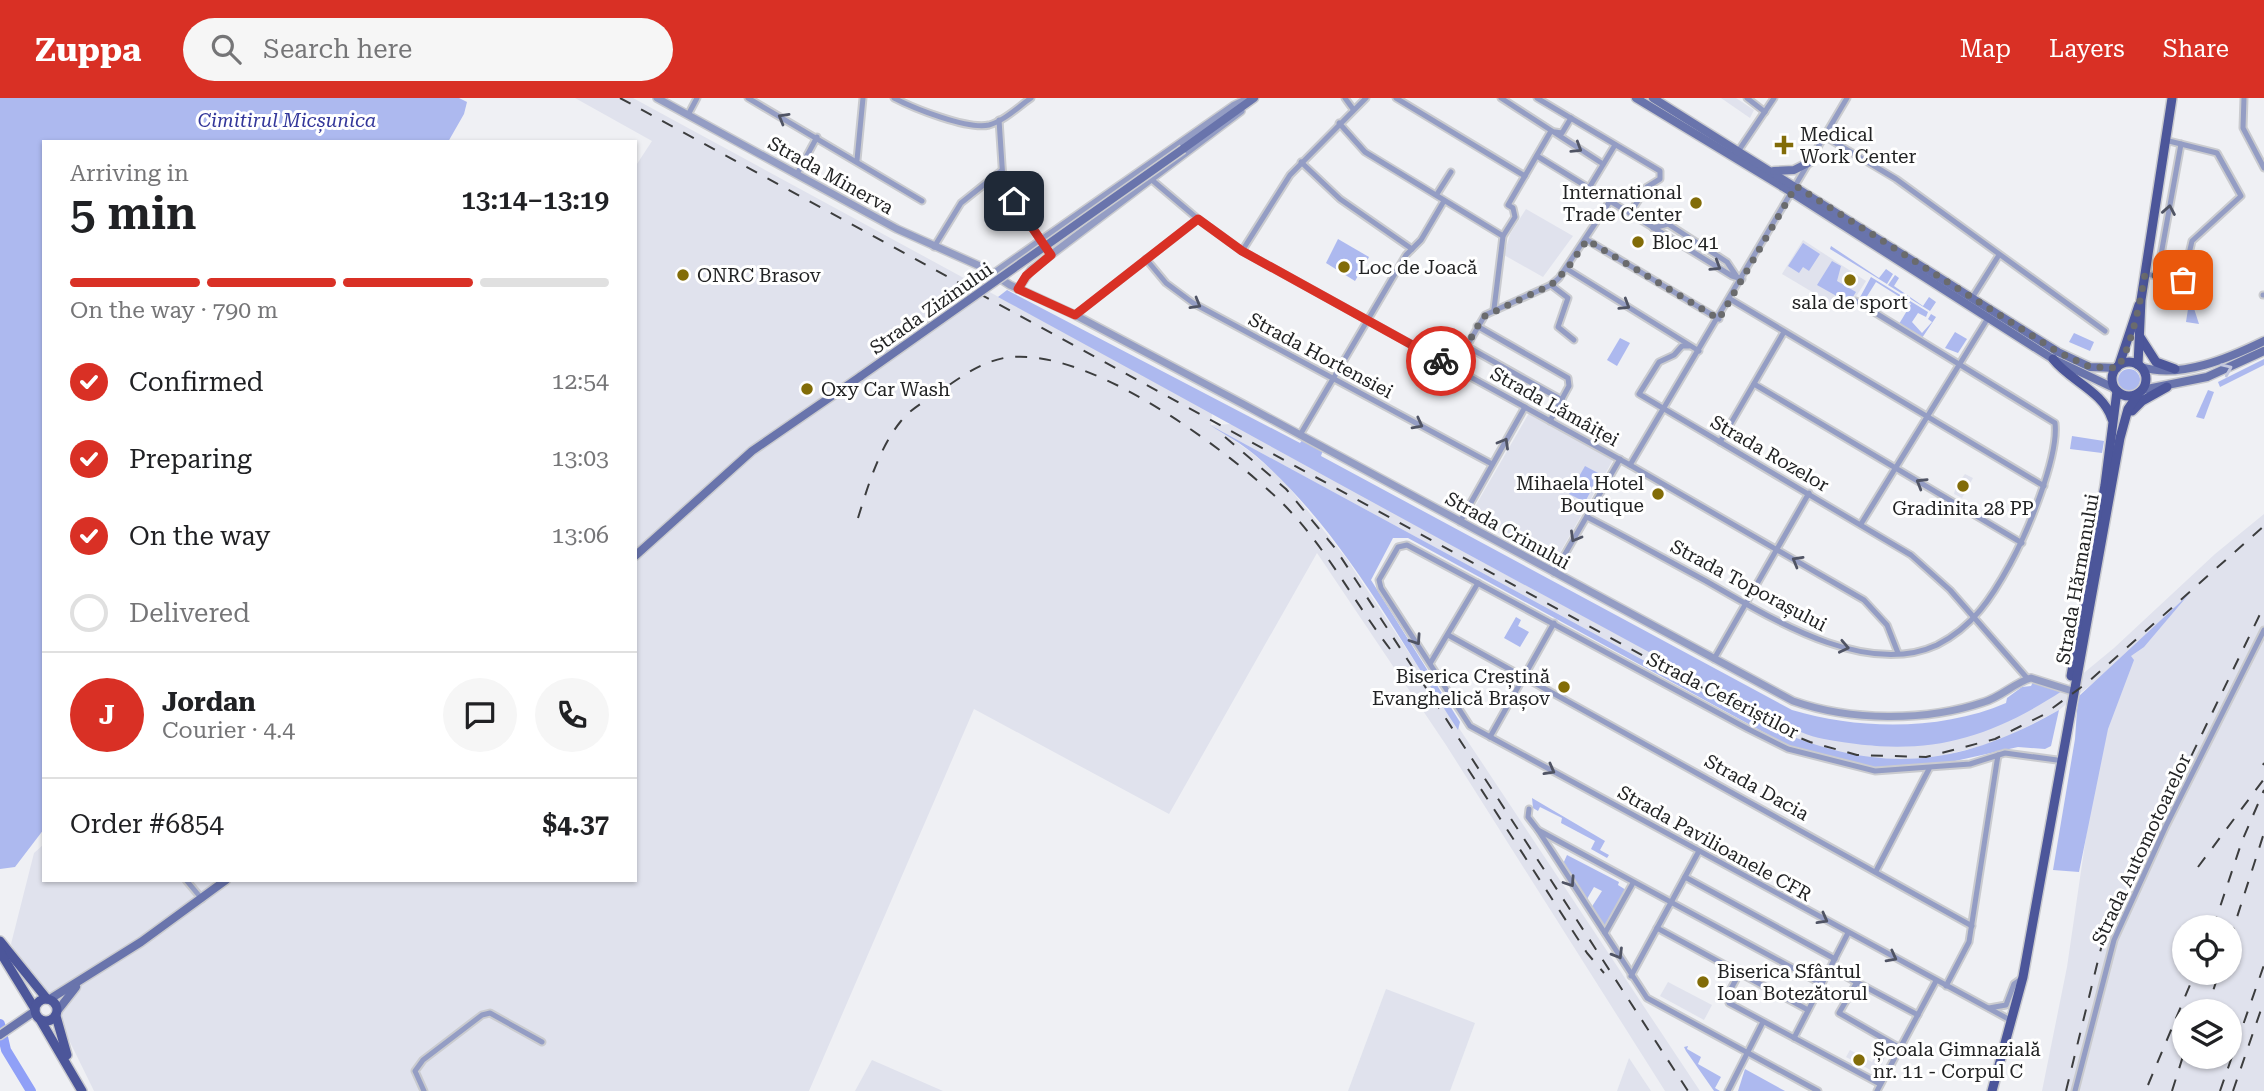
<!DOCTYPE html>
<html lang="en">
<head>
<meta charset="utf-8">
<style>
	:root { --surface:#fff; --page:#f6f6f6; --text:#202124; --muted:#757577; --line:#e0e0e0; --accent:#d93025 }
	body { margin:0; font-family:"Roboto Serif",serif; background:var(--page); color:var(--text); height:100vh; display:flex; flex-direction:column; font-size:26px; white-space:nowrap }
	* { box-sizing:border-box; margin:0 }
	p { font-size:23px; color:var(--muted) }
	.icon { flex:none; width:38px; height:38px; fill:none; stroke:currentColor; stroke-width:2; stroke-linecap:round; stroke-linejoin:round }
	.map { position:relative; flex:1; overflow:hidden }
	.side { position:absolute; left:42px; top:42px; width:595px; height:742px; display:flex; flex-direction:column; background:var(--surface); border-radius:0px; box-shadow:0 2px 5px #0004 }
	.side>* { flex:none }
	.fabs { position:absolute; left:2172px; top:817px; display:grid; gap:14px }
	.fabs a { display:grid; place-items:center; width:70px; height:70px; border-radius:50%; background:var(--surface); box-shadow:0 2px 5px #0004; font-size:35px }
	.pin { position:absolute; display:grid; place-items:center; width:60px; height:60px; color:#fff; margin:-30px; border-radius:14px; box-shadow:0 4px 10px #0006 }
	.courier { position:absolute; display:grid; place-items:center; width:70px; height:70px; margin:-35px; border:5px solid #d93025; border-radius:50%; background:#fff; color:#222; box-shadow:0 2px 9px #0007 }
	.head em { font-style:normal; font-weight:600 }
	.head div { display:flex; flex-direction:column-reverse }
	.head { display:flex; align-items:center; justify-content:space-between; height:119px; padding:0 28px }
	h1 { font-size:46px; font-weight:600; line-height:52px }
	.bar { display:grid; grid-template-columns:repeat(4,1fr); gap:10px 7px; align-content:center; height:84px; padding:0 28px }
	.bar i { height:9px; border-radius:5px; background:var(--line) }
	.bar .active { background:var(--accent) }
	.bar p { grid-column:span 4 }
	.line { display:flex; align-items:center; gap:18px; padding:0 28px; border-top:2px solid var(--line) }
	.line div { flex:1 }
	.round { display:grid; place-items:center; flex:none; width:74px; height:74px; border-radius:37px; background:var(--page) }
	ol { padding:0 28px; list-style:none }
	li { display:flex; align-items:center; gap:21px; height:77px }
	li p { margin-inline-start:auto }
	li .icon { padding:7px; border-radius:50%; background:var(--accent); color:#fff; stroke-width:4 }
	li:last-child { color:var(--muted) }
	li i { width:38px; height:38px; border:4px solid var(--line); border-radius:50% }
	header { display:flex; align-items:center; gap:42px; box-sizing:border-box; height:98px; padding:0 35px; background:var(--accent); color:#fff }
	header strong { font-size:33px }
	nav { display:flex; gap:38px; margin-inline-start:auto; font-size:24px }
	.search { width:490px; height:63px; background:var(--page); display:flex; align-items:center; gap:18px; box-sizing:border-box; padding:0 24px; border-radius:38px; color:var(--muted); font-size:26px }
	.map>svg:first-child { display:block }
</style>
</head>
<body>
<header>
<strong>Zuppa</strong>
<div class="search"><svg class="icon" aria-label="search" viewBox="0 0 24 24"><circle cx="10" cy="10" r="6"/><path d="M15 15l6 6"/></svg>Search here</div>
<nav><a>Map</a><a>Layers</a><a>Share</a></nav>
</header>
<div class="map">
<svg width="2264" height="993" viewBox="0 0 2264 993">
	<rect width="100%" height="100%" fill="#eff0f4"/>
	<g fill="#e0e2ed" fill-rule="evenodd">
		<path d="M575,0H633L1212,315L1211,327L1233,326L1473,459L1787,627L1872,648L2062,593L2114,550L2215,456L2264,416V993H2042L2067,869L2088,725L2113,595L2126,559L2059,612L1997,644L1925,662L1858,660L1806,646L1748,619L1219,332L1252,355L1283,382L1346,460L1700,993H1665L1446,647L1317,455L1169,716L974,611L809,993H94L69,942L11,846L34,755L44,746V782H635V69L652,43ZM2184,830H2230V875H2184ZM2184,914H2230V959H2184Z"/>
		<path d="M1721,0H1736L1754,12L1750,20Z"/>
		<path d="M1526,111L1573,138L1543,179L1504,157L1510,136Z"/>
		<path d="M1803,142L1866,183L1846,214L1782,176Z"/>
		<path d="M1529,315L1613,362L1554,465L1469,419Z"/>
		<path d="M1965,376L1973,380L1962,400L1954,396L1956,388Z"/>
		<path d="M1668,884L1712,907L1704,922L1660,898Z"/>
		<path d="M1386,891L1475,925L1450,993H1348Z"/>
		<path d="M1883,944L1890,947L1878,976L1846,959L1850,952L1872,964Z"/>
		<path d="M1629,960L1651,993H1617Z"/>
		<path d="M872,962L943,993H855Z"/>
	</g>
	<g fill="#adb9ef">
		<path d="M0,0H459L467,4L464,16L448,44H44V731L15,769L0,771Z"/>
		<path d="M1338,141L1369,159L1355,183L1326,165Z"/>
		<path d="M1803,145L1820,156L1809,173L1803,169L1799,175L1788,168Z"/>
		<path d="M1831,148L1879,180L1886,171L1893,176L1887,186L1830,151Z"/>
		<path d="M1832,163L1841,168L1837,183L1856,194L1849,205L1817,187Z"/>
		<path d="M1895,177L1899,180L1894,188L1923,208L1929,199L1936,204L1930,213L1888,187Z"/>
		<path d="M1871,179L1928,214L1926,219L1918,215L1912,224L1922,235L1932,224L1928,221L1931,216L1936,219L1922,240L1899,226L1911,206L1876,184L1866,200L1881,211L1878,215L1858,203Z"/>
		<path d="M1007,192L1300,345L1303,341L1323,352L1321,358L1792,612C1859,632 1941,633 2006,605L2007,600L2022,589L2031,588L2033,584L2062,593C1981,646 1919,659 1824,641C1796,636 1768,617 1743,604C1696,579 1648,554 1601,528C1399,420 1199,308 998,199Z"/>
		<path d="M2190,198L2199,226L2186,224Z"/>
		<path d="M1955,234L1967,241L1958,255L1945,250Z"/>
		<path d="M2074,235L2094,244L2090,253L2069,244Z"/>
		<path d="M1620,240L1630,245L1617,268L1607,262Z"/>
		<path d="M2264,261V267L2220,289L2218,284Z"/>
		<circle cx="2129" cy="282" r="11"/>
		<path d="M2208,292L2214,294L2204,321L2196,319Z"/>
		<path d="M1210,327L1748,619C1864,676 1947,676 2059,612L2051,648L2045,651L2018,649L1919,671L1875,673L1798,653L1408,440H1393L1371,482L1460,624L1458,632C1397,538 1341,431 1255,357C1241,345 1225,337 1210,327Z"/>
		<path d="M2072,338L2104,343L2102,355L2070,351Z"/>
		<path d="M1585,368L1600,376L1585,404L1569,396Z"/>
		<path d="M2189,496L2144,549L2131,558L2134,562L2108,631L2079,774L2053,772L2075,641L2078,599Z"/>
		<path d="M1516,519L1521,522L1518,528L1529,534L1520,549L1504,540Z"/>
		<path d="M1532,700L1605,743L1600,752L1609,757L1607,760L1591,751L1595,743L1561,725L1562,720L1540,709L1538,713L1533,710Z"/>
		<path d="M1567,757L1619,784L1618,787L1626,792L1605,831L1591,810L1602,793L1594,789L1587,801L1563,766Z"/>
		<path d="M1688,948L1687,951L1701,959L1698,966L1721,979L1715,990L1720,993H1714L1686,953L1684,949Z"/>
		<path d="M1745,971L1785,993H1738Z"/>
	</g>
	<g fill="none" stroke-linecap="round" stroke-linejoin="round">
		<path stroke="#90a0f7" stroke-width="10" d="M0,926L6,952L31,993"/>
		<g stroke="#cacbcf" stroke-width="9">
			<g id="minor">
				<path d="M748,0L922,103"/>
				<path d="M894,0C913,10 968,32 989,27C1004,23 1018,9 1031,0"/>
				<path d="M1345,0L1353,11"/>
				<path d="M1396,0L1525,78"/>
				<path d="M1501,0L1603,66"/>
				<path d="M1537,0L1660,73V81L1647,89L1630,115"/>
				<path d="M1747,0L1765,14"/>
				<path d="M2244,0L2243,30L2264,70"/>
				<path d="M688,17L697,0"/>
				<path d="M999,22L1003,82L1014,103L1051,157"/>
				<path d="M1339,25L1365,54L1503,138"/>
				<path d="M1555,34L1562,35L1571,20"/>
				<path d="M1824,38L1896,81L2105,233"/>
				<path d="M1739,52L1774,0"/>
				<path d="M1537,58L1732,178L1742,181"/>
				<path d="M857,62L863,0"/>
				<path d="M1301,64L1340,101L1412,151"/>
				<path d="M797,76L817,39"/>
				<path d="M1152,82L1198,121L1242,153L1630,367L1864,502L1887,527L1898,555"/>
				<path d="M1589,90L1615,47"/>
				<path d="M1437,96L1451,74"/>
				<path d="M1653,130L1668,126L1727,164L1737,179"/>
				<path d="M1587,142L1719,221"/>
				<path d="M934,149L961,105L1001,73"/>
				<path d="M1242,153L1290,77L1366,0"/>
				<path d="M1146,161L1166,185L1193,205L1492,366"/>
				<path d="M1567,171L1699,253"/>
				<path d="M2145,176L2183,182L2192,143L2241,98L2217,55L2165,42"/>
				<path d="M2157,179L2181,46"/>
				<path d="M1551,187L1568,200L1558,229L1574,242"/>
				<path d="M2263,197H2264"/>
				<path d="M1972,200L1999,157"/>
				<path d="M1730,201L2044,388"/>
				<path d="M1494,211L1503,138L1515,119L1513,110L1508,107L1551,33"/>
				<path d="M1075,217L1198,121"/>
				<path d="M1477,228L1568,280L1569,288L1550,323"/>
				<path d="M1466,248L1562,302"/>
				<path d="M1689,248H1682L1674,257L1659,264L1639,296L1911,457L1950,492L2027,580"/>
				<path d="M1454,270L1485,217L1551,187L1559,180L1610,103"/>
				<path d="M1754,286L2022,445"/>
				<path d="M1300,337L1406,157L1421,142L1444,103"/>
				<path d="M1720,344L1784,234"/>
				<path d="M1630,367L1847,0"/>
				<path d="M1587,419C1626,439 1665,461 1704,482C1766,517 1864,581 1937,547C1973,529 1992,499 2010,466C2027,435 2059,359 2055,325L1856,203"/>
				<path d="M1460,424L1525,309"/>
				<path d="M1861,426L1988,220"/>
				<path d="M1554,475L1620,361"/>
				<path d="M1448,537L1972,828"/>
				<path d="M1714,561L1809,395"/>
				<path d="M1431,564L1478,485"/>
				<path d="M1490,639L1554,525"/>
				<path d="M1529,711L1528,719L1538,732L1822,886"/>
				<path d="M1538,732L1647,900L1818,993"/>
				<path d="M1876,773L1929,671"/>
				<path d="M1685,779L1835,861"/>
				<path d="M186,782L202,801"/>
				<path d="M1657,830L1808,912"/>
				<path d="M1605,835L1633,785"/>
				<path d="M1830,870L1918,917"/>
				<path d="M1739,876L1727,898L1729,905L1880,986"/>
				<path d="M1631,878L1699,753"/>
				<path d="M1857,884L1839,915L1900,950"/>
				<path d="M1946,888L1969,844L1998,657"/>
				<path d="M1989,910L2006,907L2014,886L2021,881"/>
				<path d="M2012,923L1470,628L1381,490L1379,482L1398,449L1407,447L1748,631L1788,651L1875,673L1970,666L2005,655L2057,662"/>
				<path d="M1794,940L1848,835"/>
				<path d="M424,993L415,973L423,962L482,917L490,915L542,944"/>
				<path d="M1728,993L1763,924"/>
				<path d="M1877,993L1936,883"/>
				<path d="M2075,993L2114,842L2166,728L2264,532"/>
			</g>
		</g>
		<g stroke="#cacbcf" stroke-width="10">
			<g id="tertiary">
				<path d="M657,0L897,131L982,169L1010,187L1075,217L1243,306L1793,603C1850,623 1925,624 1984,604C2001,599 2014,585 2031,580L2069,592"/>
				<path d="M993,176L1233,8L1249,0"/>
				<path d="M1018,191L1031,172L1241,13"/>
			</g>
		</g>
		<g stroke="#cacbcf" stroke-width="11">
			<g id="secondary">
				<path d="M1636,0L1783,89L2053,261L2114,290"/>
				<path d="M1653,0L2058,254L2090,269L2117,270"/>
				<path d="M1183,51L1254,0"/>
				<path d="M1774,73L1794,72L1810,64"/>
				<path d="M2141,269C2181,281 2229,260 2264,243"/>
				<path d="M2142,292L2207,279L2264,253"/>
				<path d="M635,458L752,353L861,278"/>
				<path d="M50,901L141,844L226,782"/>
				<path d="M58,912L76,889"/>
				<path d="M0,937L35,913"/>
			</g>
		</g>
		<g stroke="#cacbcf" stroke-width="12">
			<g id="primary">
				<path d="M2140,239L2156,264L2175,271"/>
				<path d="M2053,261C2070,283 2103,293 2112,321"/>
				<circle cx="2129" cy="281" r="17"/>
				<path d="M2119,267L2139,207"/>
				<path d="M2138,267L2141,202L2172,0"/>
				<path d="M2132,313L2142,303L2167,289"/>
				<path d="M2071,578L2105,387L2117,293"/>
				<path d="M0,843L47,901"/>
				<path d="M0,854L35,911"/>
				<circle cx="46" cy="912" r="11"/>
				<path d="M56,918L67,957"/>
				<path d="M41,923L82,993"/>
				<path d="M1992,993L2023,879L2120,340L2128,311L2139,295"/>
			</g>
		</g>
		<use href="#minor" stroke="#949dc4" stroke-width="5"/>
		<use href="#tertiary" stroke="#949dc4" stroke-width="7"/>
		<use href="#secondary" stroke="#6974ac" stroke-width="8"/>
		<use href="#primary" stroke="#4c569a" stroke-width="9"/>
		<g stroke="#3c3d3e" stroke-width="2" stroke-dasharray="12 12" stroke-linecap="butt">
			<path d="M620,0L1776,630L1810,644L1857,657L1926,659L1995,641L2043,617L2087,585L2264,428"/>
			<path d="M1225,339L1286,391L1335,450L1688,993"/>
			<path d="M858,420C868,388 879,350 901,323C911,310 929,301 943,291C963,278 979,265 1004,260C1084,246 1219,346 1276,399C1323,443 1351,500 1390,551"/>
			<path d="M2263,667L2264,665"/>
			<path d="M1468,671L1587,855L1604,875"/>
			<path d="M2198,769L2264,681"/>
			<path d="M2213,830L2242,743L2264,692"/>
			<path d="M2230,841L2264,735"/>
			<path d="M2206,914L2219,875"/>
			<path d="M2148,987L2195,875"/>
			<path d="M2066,993L2104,838L2264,508"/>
			<path d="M2172,993L2184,955"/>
			<path d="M2220,993L2264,867"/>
			<path d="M2233,993L2264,903"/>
		</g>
		<g stroke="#cacbcf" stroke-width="11" stroke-linecap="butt">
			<path id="secondary-bridge" d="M861,278L1183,51"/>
		</g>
		<use href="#secondary-bridge" stroke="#6974ac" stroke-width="8"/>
	</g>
	<defs><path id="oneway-chevron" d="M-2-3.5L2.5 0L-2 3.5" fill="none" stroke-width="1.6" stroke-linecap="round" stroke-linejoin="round" transform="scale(1.75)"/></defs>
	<g stroke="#505464">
		<use href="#oneway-chevron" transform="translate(783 20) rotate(-150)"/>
		<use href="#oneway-chevron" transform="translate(1577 50) rotate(32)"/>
		<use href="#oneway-chevron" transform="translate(2169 112) rotate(-80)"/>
		<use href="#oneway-chevron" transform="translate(1716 168) rotate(32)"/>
		<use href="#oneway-chevron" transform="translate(1196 206) rotate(30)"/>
		<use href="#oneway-chevron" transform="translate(1625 207) rotate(32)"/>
		<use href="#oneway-chevron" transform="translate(1418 326) rotate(28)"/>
		<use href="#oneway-chevron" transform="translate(1504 345) rotate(-60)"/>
		<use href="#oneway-chevron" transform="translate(1921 385) rotate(-149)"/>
		<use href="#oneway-chevron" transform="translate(1575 439) rotate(120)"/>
		<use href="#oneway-chevron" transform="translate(1797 463) rotate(-150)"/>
		<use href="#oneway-chevron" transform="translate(1416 542) rotate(56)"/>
		<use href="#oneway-chevron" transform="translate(1844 549) rotate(12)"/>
		<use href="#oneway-chevron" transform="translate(1550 672) rotate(29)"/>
		<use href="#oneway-chevron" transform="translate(1570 784) rotate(56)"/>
		<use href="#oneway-chevron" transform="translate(1823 821) rotate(29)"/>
		<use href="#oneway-chevron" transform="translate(1618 856) rotate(59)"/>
		<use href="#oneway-chevron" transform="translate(1892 859) rotate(28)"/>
	</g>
	<use stroke="#c3c7de" href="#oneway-chevron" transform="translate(2227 271) rotate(-24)"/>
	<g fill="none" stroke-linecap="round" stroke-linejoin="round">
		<path stroke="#6a6b6d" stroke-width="7" stroke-dasharray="0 12.6" d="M1441,263L1454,270L1483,219L1551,187L1567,171L1587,142L1719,221L1796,88L2058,254L2090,269L2117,270C2131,252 2141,200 2145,176L2183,182"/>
		<path stroke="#d93025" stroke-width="9" d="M1014,103L1051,157L1026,178L1018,191L1075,217L1198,121L1242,153L1441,263"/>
	</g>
	<g fill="#826c08" stroke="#fff" stroke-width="2.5">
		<path d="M1780.5 36.5h7v7h7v7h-7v7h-7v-7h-7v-7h7z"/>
		<circle cx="1696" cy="105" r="7"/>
		<circle cx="1638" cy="144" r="7"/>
		<circle cx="1344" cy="169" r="7"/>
		<circle cx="683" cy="177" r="7"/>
		<circle cx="1850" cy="182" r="7"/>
		<circle cx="807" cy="291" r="7"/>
		<circle cx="1963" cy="388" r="7"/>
		<circle cx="1658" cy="396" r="7"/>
		<circle cx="1564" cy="589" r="7"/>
		<circle cx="1703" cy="884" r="7"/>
		<circle cx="1859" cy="962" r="7"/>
	</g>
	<g text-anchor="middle" stroke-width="6" stroke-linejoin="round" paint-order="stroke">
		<g font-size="19" font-style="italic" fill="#33379a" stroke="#fff">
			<text x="287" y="29">Cimitirul Micșunica</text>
		</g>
		<g font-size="19" fill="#222324" stroke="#fff" text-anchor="start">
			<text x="1800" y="43">Medical<tspan x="1800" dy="22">Work Center</tspan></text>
			<text x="1682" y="101" text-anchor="end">International<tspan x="1682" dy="22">Trade Center</tspan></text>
			<text x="1652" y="151">Bloc 41</text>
			<text x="1358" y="176">Loc de Joacă</text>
			<text x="697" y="184">ONRC Brasov</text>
			<text x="1850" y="211" text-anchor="middle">sala de sport</text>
			<text x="821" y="298">Oxy Car Wash</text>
			<text x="1644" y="392" text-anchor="end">Mihaela Hotel<tspan x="1644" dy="22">Boutique</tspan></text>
			<text x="1963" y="417" text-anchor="middle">Gradinita 28 PP</text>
			<text x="1550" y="585" text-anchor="end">Biserica Creștină<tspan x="1550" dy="22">Evanghelică Brașov</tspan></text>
			<text x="1717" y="880">Biserica Sfântul<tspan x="1717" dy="22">Ioan Botezătorul</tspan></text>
			<text x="1873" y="958">Școala Gimnazială<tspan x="1873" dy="22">nr. 11 - Corpul C</tspan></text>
		</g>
		<g font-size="19" fill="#222324" stroke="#fff">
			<text transform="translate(831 77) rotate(29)" y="7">Strada Minerva</text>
			<text transform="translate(931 210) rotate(-35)" y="7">Strada Zizinului</text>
			<text transform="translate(1321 257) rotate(28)" y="7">Strada Hortensiei</text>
			<text transform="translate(1555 308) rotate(29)" y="7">Strada Lămâiței</text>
			<text transform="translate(1770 355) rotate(30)" y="7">Strada Rozelor</text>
			<text transform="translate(1508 432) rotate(29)" y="7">Strada Crinului</text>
			<text transform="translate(2077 481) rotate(-80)" y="7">Strada Hărmanului</text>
			<text transform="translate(1749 487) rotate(28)" y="7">Strada Toporașului</text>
			<text transform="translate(1723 597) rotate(27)" y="7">Strada Ceferiștilor</text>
			<text transform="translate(1757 689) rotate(29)" y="7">Strada Dacia</text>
			<text transform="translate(1715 745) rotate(29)" y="7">Strada Pavilioanele CFR</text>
			<text transform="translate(2141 751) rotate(-65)" y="7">Strada Automotoarelor</text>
		</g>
	</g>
</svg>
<div class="fabs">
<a><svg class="icon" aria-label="locate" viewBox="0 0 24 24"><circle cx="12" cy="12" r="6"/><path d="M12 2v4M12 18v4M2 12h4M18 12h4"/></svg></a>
<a><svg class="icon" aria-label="layers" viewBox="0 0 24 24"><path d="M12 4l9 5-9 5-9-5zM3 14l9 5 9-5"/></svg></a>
</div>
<div class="pin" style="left:2183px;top:182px;background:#ea580c"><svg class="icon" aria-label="bag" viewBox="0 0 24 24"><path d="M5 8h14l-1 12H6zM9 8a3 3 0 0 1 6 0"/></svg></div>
<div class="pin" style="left:1014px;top:103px;background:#1f2937"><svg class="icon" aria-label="home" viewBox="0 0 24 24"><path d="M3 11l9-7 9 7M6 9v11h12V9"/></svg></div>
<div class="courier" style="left:1441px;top:263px"><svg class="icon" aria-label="bike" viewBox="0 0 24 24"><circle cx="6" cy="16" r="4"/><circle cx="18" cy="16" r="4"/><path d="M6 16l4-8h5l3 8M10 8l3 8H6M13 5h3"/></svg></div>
<section class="side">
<div class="head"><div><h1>5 min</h1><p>Arriving in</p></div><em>13:14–13:19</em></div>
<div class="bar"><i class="active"></i><i class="active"></i><i class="active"></i><i></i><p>On the way · 790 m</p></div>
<ol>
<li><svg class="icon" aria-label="check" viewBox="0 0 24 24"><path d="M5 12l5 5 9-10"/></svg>Confirmed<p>12:54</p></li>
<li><svg class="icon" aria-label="check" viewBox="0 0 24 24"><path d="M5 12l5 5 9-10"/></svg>Preparing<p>13:03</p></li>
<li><svg class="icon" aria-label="check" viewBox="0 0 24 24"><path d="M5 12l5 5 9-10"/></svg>On the way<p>13:06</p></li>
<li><i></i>Delivered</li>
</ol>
<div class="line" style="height:126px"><b class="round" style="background:var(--accent);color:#fff">J</b><div><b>Jordan</b><p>Courier · 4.4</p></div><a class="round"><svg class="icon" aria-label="chat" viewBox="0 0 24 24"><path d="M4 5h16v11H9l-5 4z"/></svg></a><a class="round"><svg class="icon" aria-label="phone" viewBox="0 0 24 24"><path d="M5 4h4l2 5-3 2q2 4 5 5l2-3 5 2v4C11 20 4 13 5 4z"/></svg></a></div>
<div class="line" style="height:91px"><div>Order #6854</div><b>$4.37</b></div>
</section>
</div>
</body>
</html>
